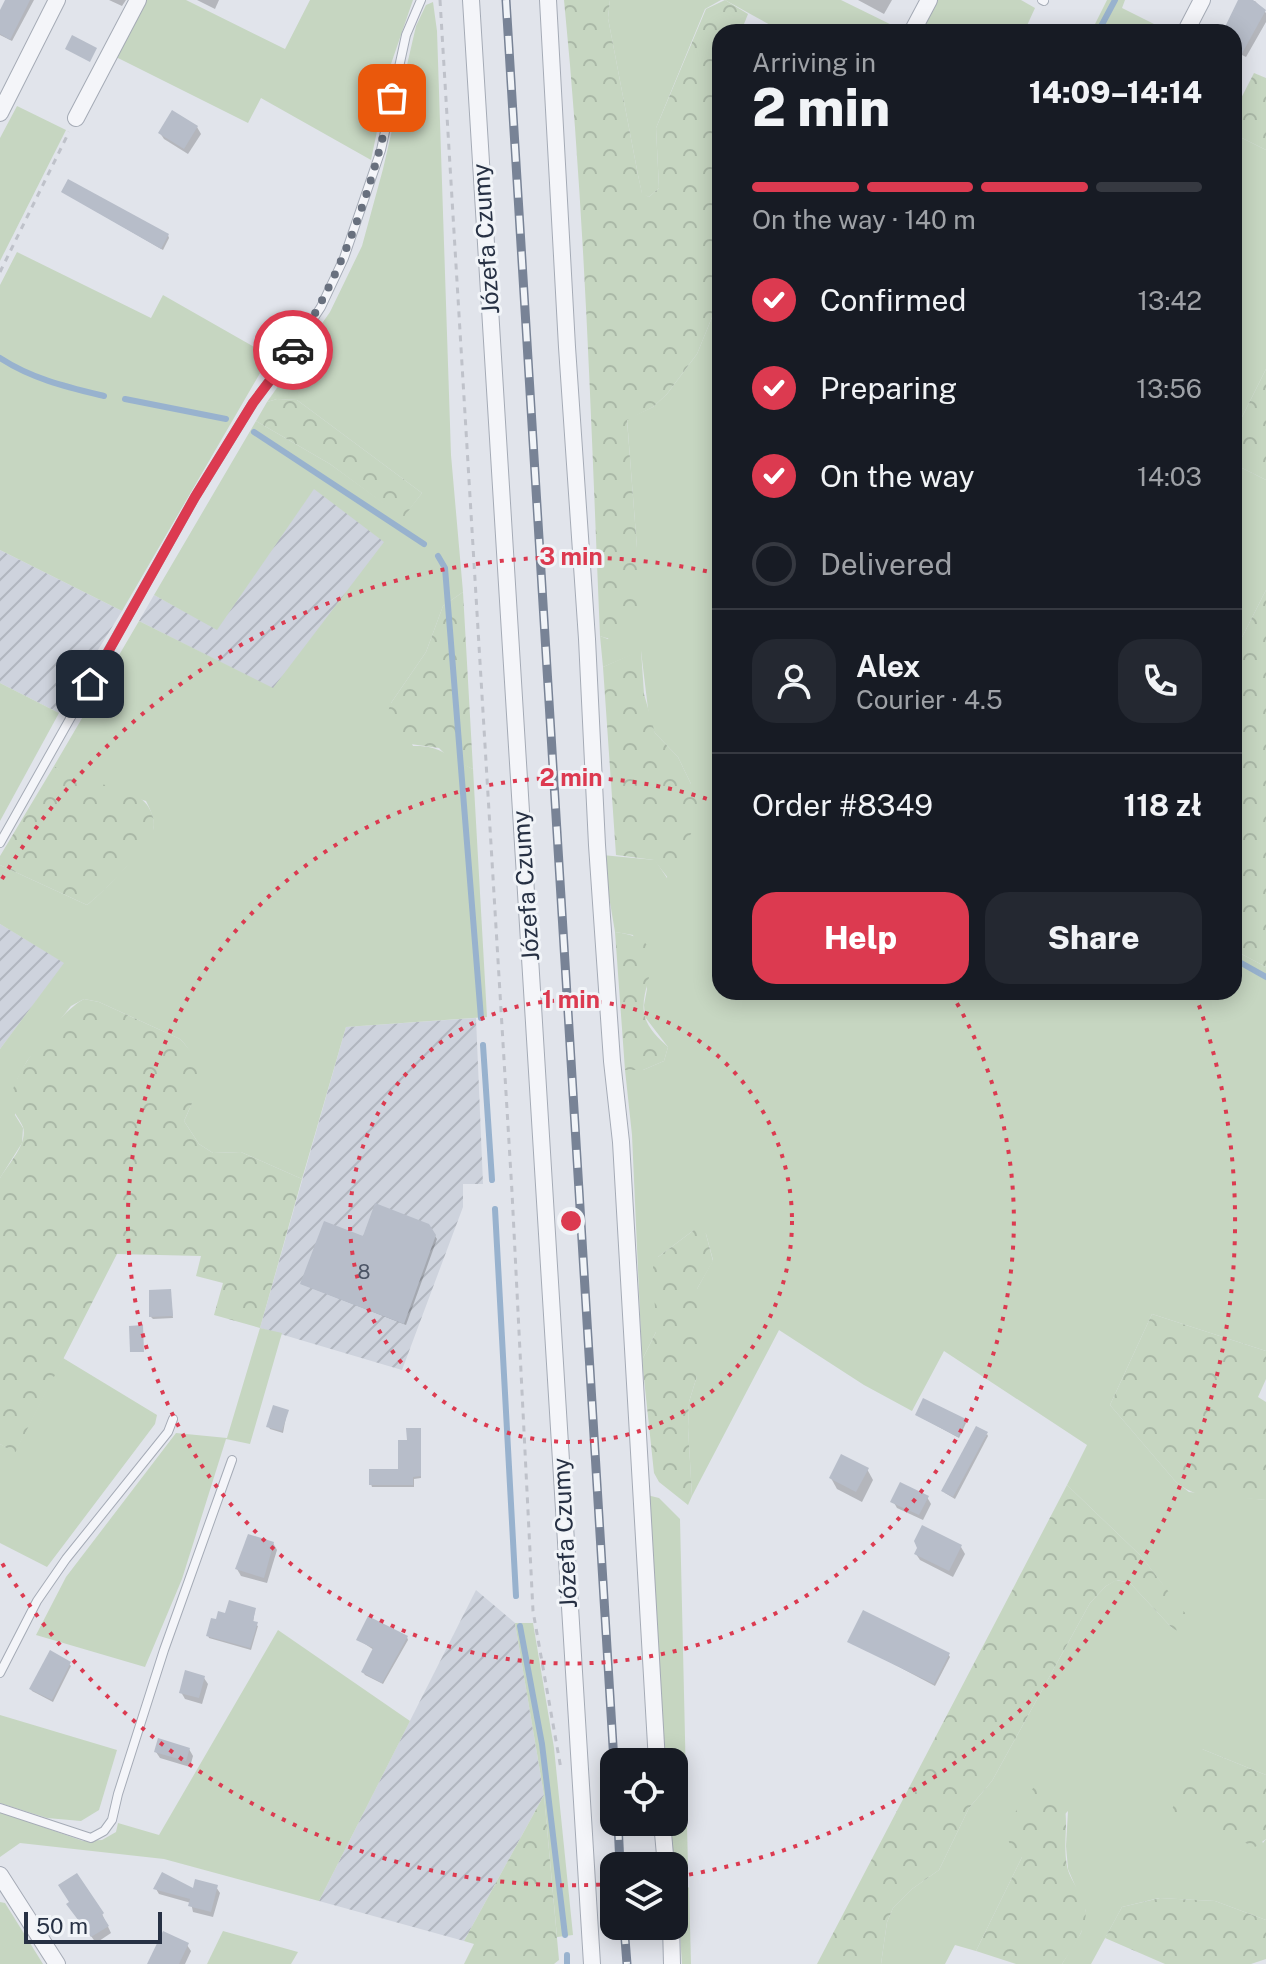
<!DOCTYPE html>
<html lang="en">
<head>
<meta charset="utf-8">
<style>
	:root { --surface:#171b24; --page:#242831; --text:#f1f3f6; --muted:#9ea1a6; --line:#363941; --accent:#dc3a50 }
	body { margin:0; font-family:"Public Sans",sans-serif; background:var(--page); color:var(--text); height:100vh; display:flex; flex-direction:column; font-size:30px; white-space:nowrap }
	* { box-sizing:border-box; margin:0 }
	p { font-size:26px; color:var(--muted) }
	.icon { flex:none; width:44px; height:44px; fill:none; stroke:currentColor; stroke-width:2; stroke-linecap:round; stroke-linejoin:round }
	.map { position:relative; flex:1; overflow:hidden }
	.details { position:absolute; left:712px; top:24px; width:530px; height:976px; display:flex; flex-direction:column; background:var(--surface); border-radius:24px; box-shadow:0 4px 20px #0003 }
	.details>* { flex:none }
	.tools { position:absolute; left:600px; top:1748px; display:grid; gap:16px }
	.tools a { display:grid; place-items:center; width:88px; height:88px; border-radius:16px; background:var(--surface); box-shadow:0 4px 20px #0003; font-size:40px }
	.scale { position:absolute; left:24px; bottom:20px; width:138px; box-sizing:border-box; padding-left:8px; border:4px solid #273144; border-top:0; font-size:22px; line-height:28px; white-space:nowrap; color:#273144; -webkit-text-stroke:6px #f1f4f8; paint-order:stroke }
	.pin { position:absolute; display:grid; place-items:center; width:68px; height:68px; color:#fff; margin:-34px; border-radius:16px; box-shadow:0 4px 12px #0006 }
	.courier { position:absolute; display:grid; place-items:center; width:80px; height:80px; margin:-40px; border:6px solid #dc3a50; border-radius:50%; background:#fff; color:#222; box-shadow:0 2px 10px #0007 }
	.head em { font-style:normal; font-weight:800 }
	.head div { display:flex; flex-direction:column-reverse }
	.head { display:flex; align-items:center; justify-content:space-between; height:136px; padding:0 40px }
	h1 { font-size:52px; font-weight:800; line-height:60px }
	.bar { display:grid; grid-template-columns:repeat(4,1fr); gap:12px 8px; align-content:center; height:96px; padding:0 40px }
	.bar i { height:10px; border-radius:6px; background:var(--line) }
	.bar .current { background:var(--accent) }
	.bar p { grid-column:span 4 }
	.line { display:flex; align-items:center; gap:20px; padding:0 40px; border-top:2px solid var(--line) }
	.line div { flex:1 }
	.round { display:grid; place-items:center; flex:none; width:84px; height:84px; border-radius:24px; background:var(--page) }
	ol { padding:0 40px; list-style:none }
	li { display:flex; align-items:center; gap:24px; height:88px }
	li p { margin-inline-start:auto }
	li .icon { padding:8px; border-radius:50%; background:var(--accent); color:#fff; stroke-width:4 }
	li:last-child { color:var(--muted) }
	li i { width:44px; height:44px; border:4px solid var(--line); border-radius:50% }
	.primary-button { display:flex; gap:16px; margin-top:auto; padding:16px 40px }
	.primary-button a { flex:1; height:92px; border-radius:24px; background:var(--accent); color:#fff; font-size:32px; font-weight:800; line-height:92px; text-align:center }
	.primary-button a+a { background:var(--page); color:var(--text) }
	.map>svg:first-child { display:block }
</style>
</head>
<body>
<div class="map">
<svg width="1266" height="1964" viewBox="0 0 1266 1964">
	<defs>
		<pattern id="industrial-furrows" width="10" height="10" patternUnits="userSpaceOnUse" patternTransform="scale(2)"><rect width="10" height="10" fill="#ced3dd"/><path d="M-1 1l2-2M0 10L10 0M9 11l2-2" fill="none" stroke="#b1b6bf"/></pattern>
		<pattern id="forest-crowns" width="20" height="18" patternUnits="userSpaceOnUse" patternTransform="scale(2)"><rect width="20" height="18" fill="#c6d6c1"/><path d="M2 6a3 3 0 1 1 6 0M12 15a3 3 0 1 1 6 0" fill="none" stroke="#aab8a7"/></pattern>
	</defs>
	<rect width="100%" height="100%" fill="#e1e4eb"/>
	<g fill="url(#industrial-furrows)">
		<path d="M314,488L385,542L273,689L139,621L154,595L217,629Z"/>
		<path d="M0,550L122,611L59,713L0,683Z"/>
		<path d="M0,924L65,963L0,1049Z"/>
		<path d="M476,1018L483,1184H463V1207L402,1370L260,1328L346,1027Z"/>
		<path d="M476,1590L515,1623L544,1795L464,1941L319,1901Z"/>
	</g>
	<g fill="#c6d6c1">
		<path d="M143,0H186L285,49L310,0H413L391,64L371,160L261,98L248,123L114,56Z"/>
		<path d="M610,0H721L705,9L656,128L659,188L649,197L642,194L638,175L608,18Z"/>
		<path d="M725,0H841L898,28L896,32H783Z"/>
		<path d="M938,0H1021L1035,8L1024,32H922Z"/>
		<path d="M1107,0H1125L1122,8L1170,32H1091Z"/>
		<path d="M433,2L437,31L451,455L463,592L443,606L426,652L391,703L413,746C442,745 447,757 473,769L487,1017L346,1027L302,1179L241,1152L213,1153L199,1144L184,1121C199,1091 205,1064 180,1039L99,1002L84,999L71,1006L27,1061L17,1080L15,1115L23,1128L22,1143L0,1178V1049L64,963L0,924V865L87,905C101,895 153,841 154,826C154,817 150,809 146,801L67,776L54,766L139,621L273,688L384,542L314,489L217,630L154,595L256,421L330,464L403,517L422,493L297,400L277,399L267,402L330,312L362,246L383,169L416,26L426,5Z"/>
		<path d="M17,106L66,130L0,261V138Z"/>
		<path d="M1234,134L1266,150V369L1234,433Z"/>
		<path d="M720,225V992H1234V950L1266,967V1351L1152,1314L1110,1405L1176,1482L1189,1492L1266,1500V1775L1202,1749L1263,1843L1266,1839V1920L1215,1901L1159,1898L1122,1907L1091,1964H1062L1081,1933L1086,1911L1068,1869L1066,1846L1068,1811L1022,1857L976,1951L955,1945L945,1964H881L887,1922L893,1908L912,1889L939,1870L969,1808L992,1781L1090,1603L1106,1586L1116,1580L1130,1583L1172,1628L1163,1585L1141,1556L1067,1485L1087,1445L944,1351L912,1411L864,1385L779,1330L692,1496L688,1427L689,1402L697,1376V1289L713,1260L706,1234L694,1230L658,1257L656,1332L642,1360L632,1135L625,1070H643L664,1061L668,1047L645,1017L644,1005L647,989L633,935L615,932L602,855L655,860L667,878L691,784L678,757L655,733L649,717L641,651L603,667L600,636L608,639L637,548L627,419L653,407L667,394L697,354L717,305L719,288L712,256Z"/>
		<path d="M17,252L151,318L163,295L270,356L122,611L0,550V285Z"/>
		<path d="M1234,464L1266,480V590L1234,653Z"/>
		<path d="M0,683L59,713L0,821Z"/>
		<path d="M260,1328L282,1333L250,1444L226,1439L182,1579L145,1667L36,1635L66,1577L176,1433L227,1438Z"/>
		<path d="M63,1358L157,1415L155,1424L47,1567L0,1543V1444L15,1452Z"/>
		<path d="M647,1495L659,1498L680,1519L688,1868L679,1883H674L670,1822H674V1762H665Z"/>
		<path d="M515,1623H533L554,1748L573,1935L557,1937L544,1795Z"/>
		<path d="M278,1630L410,1721L319,1901L164,1859L20,1843L0,1857V1812L83,1841L102,1840L116,1832L118,1823L159,1835Z"/>
		<path d="M0,1715L117,1750L99,1810L81,1821L47,1818L0,1803Z"/>
		<path d="M689,1887L691,1964H682L678,1903L680,1895Z"/>
		<path d="M0,1902L5,1903L43,1964H0Z"/>
		<path d="M223,1931L298,1952L291,1964H207Z"/>
	</g>
	<g fill="url(#forest-crowns)">
		<path d="M564,0H610L608,18L638,175L642,193L649,197L659,188L656,128L706,9L725,0L748,14L744,24L761,32H720V225L712,256L719,288L717,305L697,354L667,394L653,407L627,420L637,548L639,624C626,633 616,643 600,636C591,424 585,211 564,0Z"/>
		<path d="M1254,73L1266,78V150L1234,134V112Z"/>
		<path d="M1266,369V480L1234,464V433Z"/>
		<path d="M277,399L297,400L422,493L403,518L330,464L256,421L267,402Z"/>
		<path d="M1266,590V967L1234,950V653Z"/>
		<path d="M463,592L473,769L450,759L439,748L403,743L391,736L383,725L391,703L426,652L443,606Z"/>
		<path d="M641,650L644,694L655,733L678,757L691,784L710,797L668,878L654,860L616,855L603,667Z"/>
		<path d="M54,766C79,784 109,782 135,795C150,802 159,822 151,837C141,853 102,894 87,905L0,865V856Z"/>
		<path d="M615,932C682,941 635,984 645,1017C648,1028 659,1039 668,1047L664,1061L643,1070H625Z"/>
		<path d="M84,999L99,1002L180,1039C192,1051 198,1062 204,1077L184,1121L199,1144L213,1153L241,1152L302,1179L260,1328L214,1315L223,1283L196,1276L201,1256L117,1254L15,1453L0,1444V1178C8,1164 28,1144 23,1127C19,1117 10,1110 11,1099C13,1071 61,1011 84,999Z"/>
		<path d="M701,1228L706,1234L713,1261L697,1289V1376L689,1402L688,1427L692,1496L688,1505L659,1482L654,1473L642,1360L656,1332L653,1267L658,1257L694,1230Z"/>
		<path d="M1152,1314L1266,1351V1379L1258,1397L1266,1402V1500C1233,1496 1204,1505 1176,1482L1110,1405Z"/>
		<path d="M1067,1485L1141,1556L1199,1631L1189,1637L1172,1628L1130,1583L1117,1580L1106,1586L1090,1603L992,1781L969,1808L939,1870L912,1889L893,1908L887,1922L881,1964H817Z"/>
		<path d="M1202,1749L1266,1775V1839L1255,1847L1171,1811Z"/>
		<path d="M1034,1787L1061,1792C1071,1821 1062,1838 1067,1866C1070,1882 1086,1897 1086,1913C1085,1932 1072,1949 1062,1964H1016L976,1951L1022,1857C1017,1853 1011,1848 1009,1842C1003,1823 1023,1801 1034,1787Z"/>
		<path d="M544,1795L559,1960L554,1964H464L474,1944L464,1941Z"/>
		<path d="M1160,1898L1215,1901L1266,1920V1959L1251,1964H1165L1105,1938L1122,1907Z"/>
	</g>
	<g fill="#0003">
		<path d="M7,0H34L12,41L0,35V15Z"/>
		<path d="M109,0H126L122,6Z"/>
		<path d="M197,0H219L215,9Z"/>
		<path d="M858,0H892L884,14Z"/>
		<path d="M1255,1L1266,13V22L1246,57L1234,51V32L1225,31L1239,2Z"/>
		<path d="M197,127L201,134L188,154L164,139L160,133Z"/>
		<path d="M63,192L168,235L169,238L163,250Z"/>
		<path d="M428,1226L437,1239L406,1325L302,1284L364,1238Z"/>
		<path d="M170,1291L173,1318L153,1319L151,1317Z"/>
		<path d="M287,1412L283,1433L270,1429L268,1426Z"/>
		<path d="M917,1415L965,1421L966,1423L959,1438Z"/>
		<path d="M420,1430L421,1478L414,1479V1487H372L371,1484L400,1471L409,1442Z"/>
		<path d="M987,1434L988,1436L955,1499L945,1493L944,1491Z"/>
		<path d="M867,1469L873,1480L862,1502L837,1489L831,1478Z"/>
		<path d="M927,1497L931,1504L923,1520L897,1508L893,1501Z"/>
		<path d="M273,1543L277,1550L267,1583L241,1576L237,1569Z"/>
		<path d="M961,1547L965,1554L953,1577L920,1560L916,1554Z"/>
		<path d="M255,1609L253,1623L258,1626L251,1650L209,1638L208,1635L217,1622L227,1615Z"/>
		<path d="M407,1637L408,1640L383,1684L365,1675L363,1672L374,1650L359,1640Z"/>
		<path d="M850,1641L948,1654L950,1657L935,1686Z"/>
		<path d="M69,1664L71,1666L53,1702L32,1691L31,1689Z"/>
		<path d="M204,1678L208,1684L202,1704L185,1699L181,1692Z"/>
		<path d="M189,1749L193,1756L190,1767L160,1758L156,1752Z"/>
		<path d="M216,1887L220,1893L213,1917L193,1912L191,1903L159,1894L156,1889L194,1891Z"/>
		<path d="M73,1911L102,1914L111,1933L96,1943Z"/>
		<path d="M187,1945L191,1951L185,1964H151Z"/>
	</g>
	<g fill="none" stroke-linecap="round" stroke-linejoin="round">
		<g stroke="#98b2ce" stroke-width="6">
			<path d="M1098,32L1115,0"/>
			<path d="M0,358C32,379 67,387 104,396"/>
			<path d="M125,399L226,419"/>
			<path d="M254,432L424,544"/>
			<path d="M438,556L445,568L481,1018"/>
			<path d="M1234,959L1266,977"/>
			<path d="M483,1045L492,1180"/>
			<path d="M495,1209L516,1596"/>
			<path d="M520,1626L542,1744L565,1935"/>
			<path d="M567,1955V1964"/>
		</g>
	</g>
	<g fill="#b7bdc9">
		<path d="M5,0H30L10,40L0,34V10Z"/>
		<path d="M1238,0H1253L1266,10L1234,68V32L1223,31Z"/>
		<path d="M72,35L97,48L90,62L65,49Z"/>
		<path d="M172,110L198,126L184,149L158,133Z"/>
		<path d="M68,179L169,234L161,249L61,192Z"/>
		<path d="M375,1203L429,1224L436,1235L404,1324L300,1284L324,1221L363,1236Z"/>
		<path d="M171,1289L173,1316L149,1317V1290Z"/>
		<path d="M143,1325L144,1352H130L129,1326Z"/>
		<path d="M923,1398L966,1419L958,1437L915,1415Z"/>
		<path d="M273,1405L289,1410L282,1431L266,1427Z"/>
		<path d="M976,1426L988,1432L953,1497L941,1491Z"/>
		<path d="M406,1428H421V1476L413,1477V1485H369V1469H398V1440H407Z"/>
		<path d="M841,1454L869,1468L856,1492L829,1478Z"/>
		<path d="M900,1482L929,1496L919,1515L890,1502Z"/>
		<path d="M922,1525L962,1545L949,1571L914,1554L917,1548L914,1541Z"/>
		<path d="M248,1534L274,1542L264,1578L235,1569Z"/>
		<path d="M229,1600L256,1608L253,1621L258,1622L250,1648L206,1636L211,1618L216,1619L218,1611L225,1613Z"/>
		<path d="M863,1610L950,1653L934,1684L847,1642Z"/>
		<path d="M368,1616L408,1636L382,1683L361,1672L373,1648L356,1640Z"/>
		<path d="M50,1650L71,1662L52,1700L29,1689Z"/>
		<path d="M185,1670L205,1676L199,1698L179,1693Z"/>
		<path d="M158,1738L190,1748L186,1761L154,1752Z"/>
		<path d="M162,1872L193,1888L195,1879L218,1885L211,1912L188,1906L190,1899L153,1889Z"/>
		<path d="M77,1873L104,1913L102,1915L109,1926L91,1937L66,1904L69,1902L58,1885Z"/>
		<path d="M163,1931L189,1943L179,1964H147Z"/>
	</g>
	<g fill="none" stroke-linecap="round" stroke-linejoin="round">
		<g stroke="#a5abb6" stroke-width="10">
			<g id="lane">
				<path d="M1042,0L1044,1"/>
				<path d="M0,843L195,497L253,403L292,351L321,307L344,258L381,150L406,35L421,0"/>
				<path d="M0,1673L37,1601L66,1559L168,1432L173,1419"/>
				<path d="M0,1808L91,1838L104,1831L112,1820L118,1794L164,1650L232,1460"/>
			</g>
		</g>
		<g stroke="#a5abb6" stroke-width="18">
			<g id="street">
				<path d="M471,0L592,1964"/>
				<path d="M548,0L567,347L587,639L597,845L612,1061L621,1142L657,1762"/>
				<path d="M1187,29L1202,0"/>
				<path d="M912,32L929,0"/>
				<path d="M0,113L57,0"/>
				<path d="M76,118L138,0"/>
				<path d="M662,1822L666,1866"/>
				<path d="M0,1875L57,1964"/>
				<path d="M671,1926L672,1964"/>
			</g>
		</g>
		<g stroke="#bfc2ca" stroke-width="3" stroke-dasharray="6 6" stroke-linecap="butt">
			<path d="M440,0L512,1192L533,1611L561,1769"/>
			<path d="M0,272L69,132"/>
		</g>
		<use href="#lane" stroke="#f4f5f9" stroke-width="8"/>
		<use href="#street" stroke="#f4f5f9" stroke-width="16"/>
		<g stroke="#788396" stroke-width="9">
			<g id="rail">
				<path d="M506,0L614,1762"/>
				<path d="M618,1822L620,1866"/>
				<path d="M624,1926L627,1964"/>
			</g>
		</g>
		<use href="#rail" stroke="#f1f4f8" stroke-width="6" stroke-dasharray="18" stroke-linecap="butt"/>
	</g>
	<g fill="none" stroke-linecap="round" stroke-linejoin="round">
		<path stroke="#68707e" stroke-width="8" stroke-dasharray="0 14.4" d="M293,350C344,271 372,190 392,98"/>
		<path stroke="#dc3a50" stroke-width="10" d="M90,684L195,497L253,403L293,350"/>
	</g>
	<g fill="none" stroke="#dc3a50" stroke-width="4" stroke-dasharray="4 8">
		<circle cx="571" cy="1221" r="221"/>
		<path d="M951 993A443 443 0 1 1 719 803"/>
		<path d="M612 1884A664 664 0 0 1 2 1563M2 879A664 664 0 0 1 715 573M1195 994A664 664 0 0 1 675 1877"/>
	</g>
	<g text-anchor="middle" stroke-width="6" stroke-linejoin="round" paint-order="stroke">
		<g font-size="20" fill="#4b5465">
			<text x="364" y="1279">8</text>
		</g>
		<g font-size="24" fill="#273144" stroke="#f1f4f8">
			<text transform="translate(486 239) rotate(-94)" y="8">Józefa Czumy</text>
			<text transform="translate(526 886) rotate(-94)" y="8">Józefa Czumy</text>
			<text transform="translate(565 1533) rotate(-93)" y="8">Józefa Czumy</text>
		</g>
	</g>
	<circle cx="571" cy="1221" r="12" fill="#dc3a50" stroke="#f1f4f8" stroke-width="4"/>
	<g font-size="24" text-anchor="middle" font-weight="bold" fill="#dc3a50" stroke="#f1f4f8" stroke-width="6" stroke-linejoin="round" paint-order="stroke">
		<text x="571" y="565">3 min</text>
		<text x="571" y="786">2 min</text>
		<text x="571" y="1008">1 min</text>
	</g>
</svg>
<div class="tools">
<a><svg class="icon" aria-label="locate" viewBox="0 0 24 24"><circle cx="12" cy="12" r="6"/><path d="M12 2v4M12 18v4M2 12h4M18 12h4"/></svg></a>
<a><svg class="icon" aria-label="layers" viewBox="0 0 24 24"><path d="M12 4l9 5-9 5-9-5zM3 14l9 5 9-5"/></svg></a>
</div>
<div class="scale">50 m</div>
<div class="pin" style="left:392px;top:98px;background:#ea580c"><svg class="icon" aria-label="bag" viewBox="0 0 24 24"><path d="M5 8h14l-1 12H6zM9 8a3 3 0 0 1 6 0"/></svg></div>
<div class="pin" style="left:90px;top:684px;background:#1f2937"><svg class="icon" aria-label="home" viewBox="0 0 24 24"><path d="M3 11l9-7 9 7M6 9v11h12V9"/></svg></div>
<div class="courier" style="left:293px;top:350px"><svg class="icon" aria-label="car" viewBox="0 0 24 24"><path d="M5 17H2v-5l4-1 3-4h7l3 4 3 1v5h-3M9 17h6M6 11h13"/><circle cx="7" cy="17" r="2"/><circle cx="17" cy="17" r="2"/></svg></div>
<section class="details">
<div class="head"><div><h1>2 min</h1><p>Arriving in</p></div><em>14:09–14:14</em></div>
<div class="bar"><i class="current"></i><i class="current"></i><i class="current"></i><i></i><p>On the way · 140 m</p></div>
<ol>
<li><svg class="icon" aria-label="check" viewBox="0 0 24 24"><path d="M5 12l5 5 9-10"/></svg>Confirmed<p>13:42</p></li>
<li><svg class="icon" aria-label="check" viewBox="0 0 24 24"><path d="M5 12l5 5 9-10"/></svg>Preparing<p>13:56</p></li>
<li><svg class="icon" aria-label="check" viewBox="0 0 24 24"><path d="M5 12l5 5 9-10"/></svg>On the way<p>14:03</p></li>
<li><i></i>Delivered</li>
</ol>
<div class="line" style="height:144px"><a class="round"><svg class="icon" aria-label="person" viewBox="0 0 24 24"><circle cx="12" cy="8" r="4"/><path d="M4 21q1-7 8-7t8 7"/></svg></a><div><b>Alex</b><p>Courier · 4.5</p></div><a class="round"><svg class="icon" aria-label="phone" viewBox="0 0 24 24"><path d="M5 4h4l2 5-3 2q2 4 5 5l2-3 5 2v4C11 20 4 13 5 4z"/></svg></a></div>
<div class="line" style="height:104px"><div>Order #8349</div><b>118 zł</b></div>
<div class="primary-button"><a>Help</a><a>Share</a></div>
</section>
</div>
</body>
</html>
